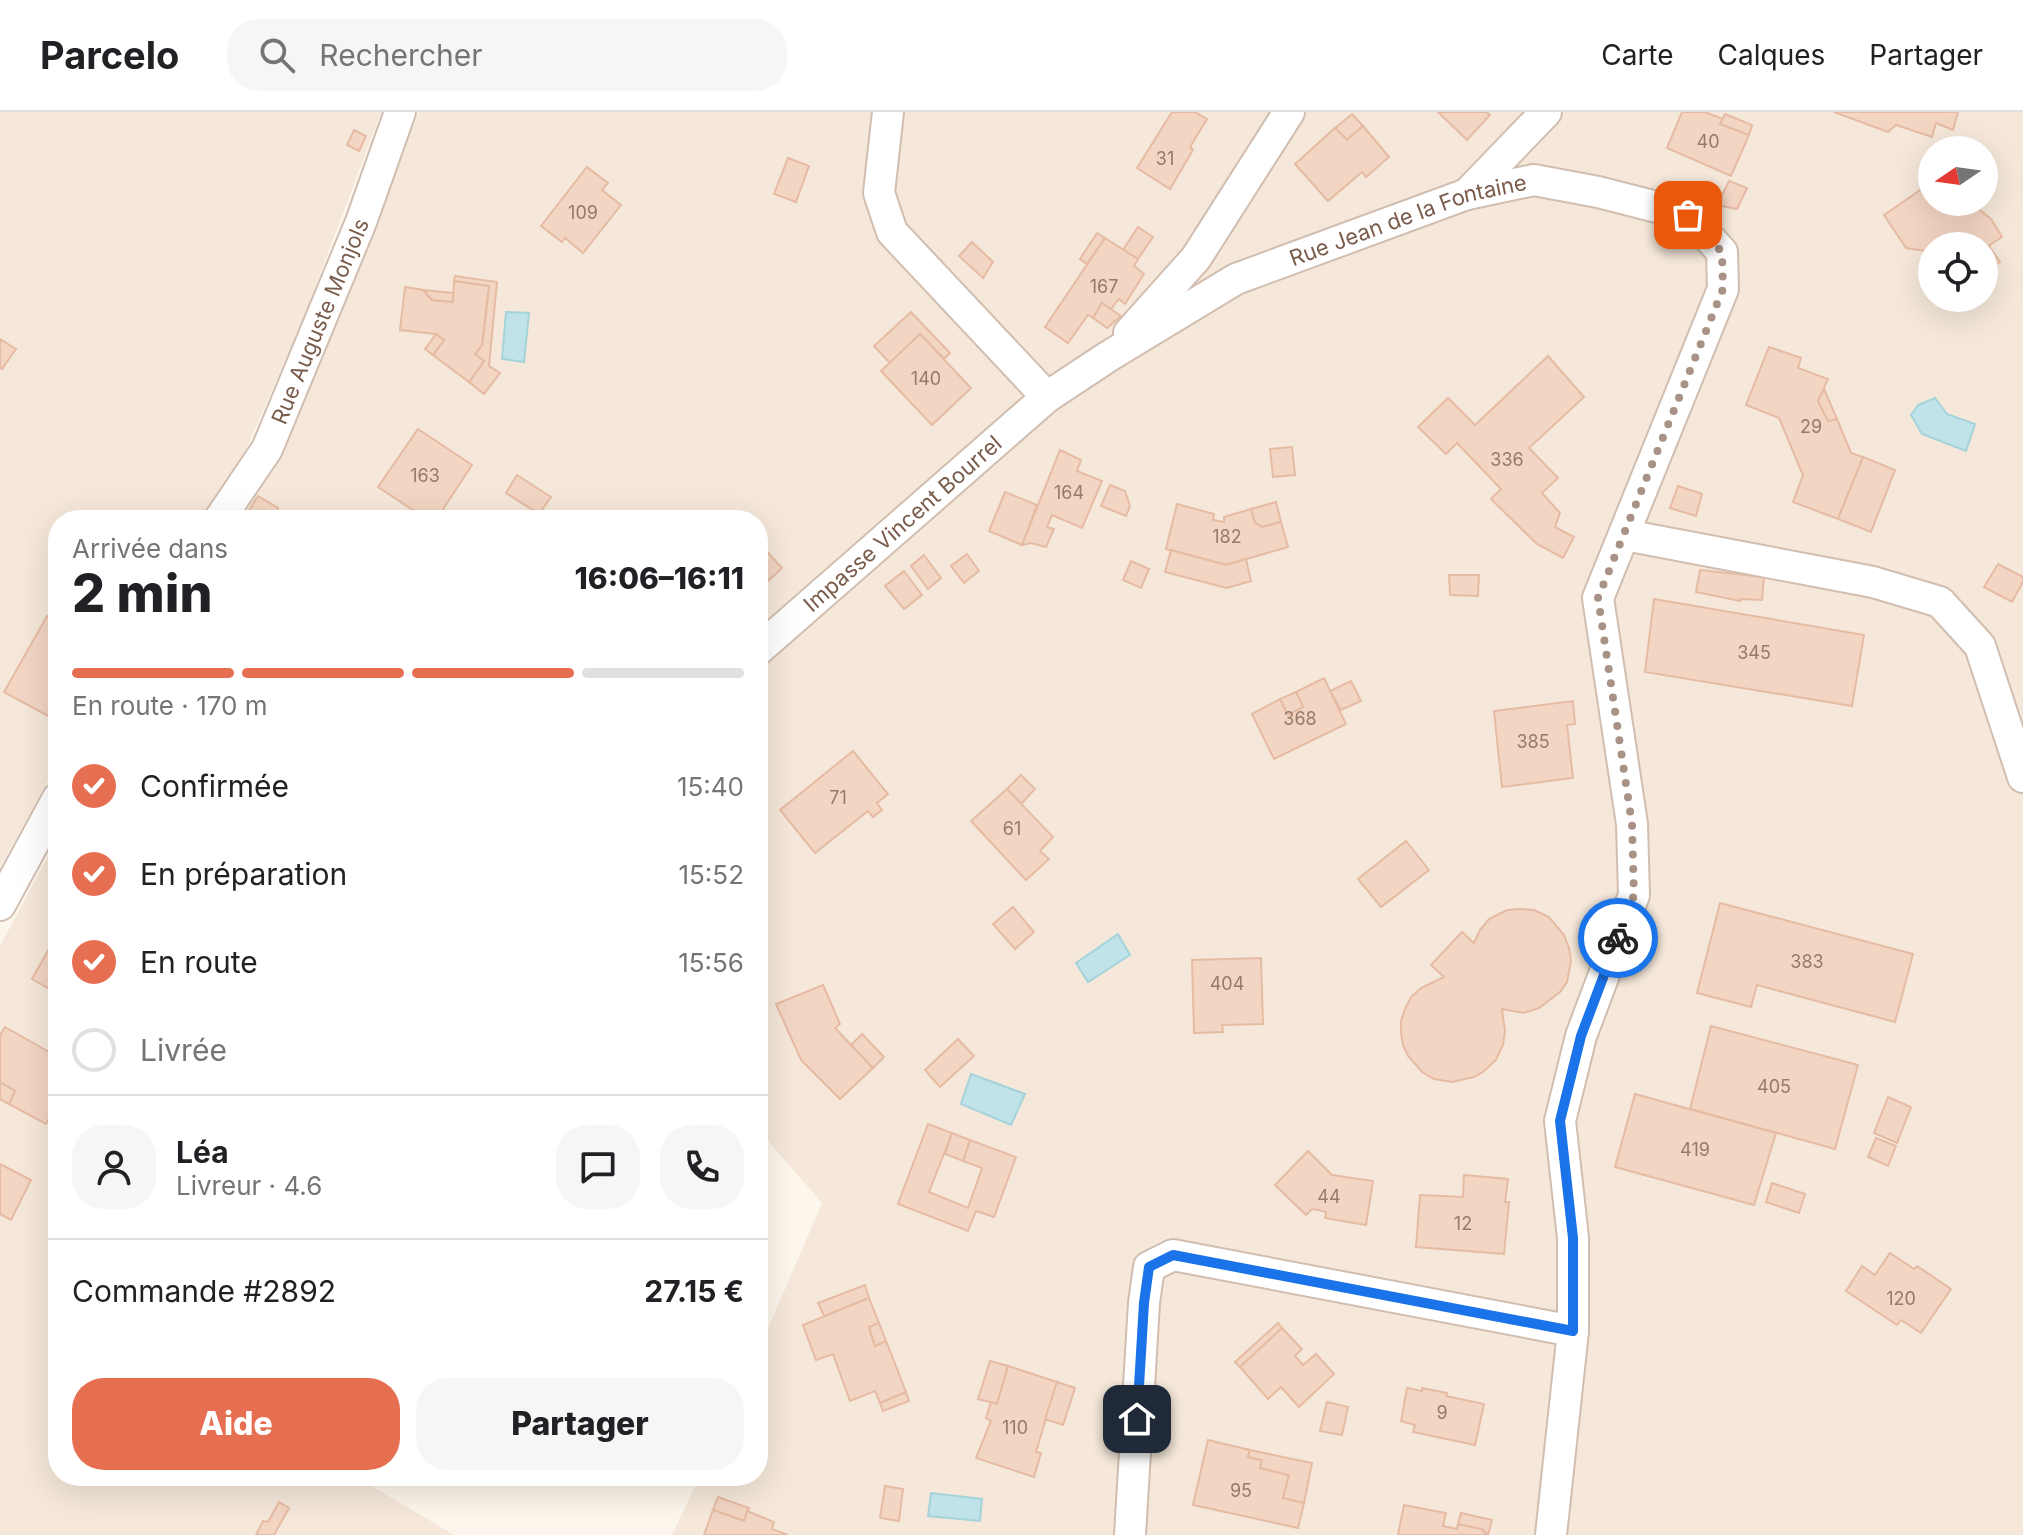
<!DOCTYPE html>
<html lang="fr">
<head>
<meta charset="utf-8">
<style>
	:root { --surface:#fff; --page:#f6f6f6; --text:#202124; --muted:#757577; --line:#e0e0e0; --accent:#e76f51 }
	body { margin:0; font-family:Inter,sans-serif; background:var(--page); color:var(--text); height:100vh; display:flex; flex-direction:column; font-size:30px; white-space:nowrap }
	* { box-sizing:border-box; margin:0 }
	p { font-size:26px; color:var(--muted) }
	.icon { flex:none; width:44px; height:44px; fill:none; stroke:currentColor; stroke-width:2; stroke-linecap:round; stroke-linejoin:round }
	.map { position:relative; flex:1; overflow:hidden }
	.panel { position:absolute; left:48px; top:398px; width:720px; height:976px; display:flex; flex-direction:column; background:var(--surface); border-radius:32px; box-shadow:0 8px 32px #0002 }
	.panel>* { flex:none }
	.needle { width:52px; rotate:257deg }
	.tools { position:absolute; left:1918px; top:24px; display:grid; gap:16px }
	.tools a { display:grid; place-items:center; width:80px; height:80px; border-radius:50%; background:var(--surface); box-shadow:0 8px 32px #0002; font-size:40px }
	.pin { position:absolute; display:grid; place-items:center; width:68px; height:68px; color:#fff; margin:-34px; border-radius:16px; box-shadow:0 4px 12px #0006 }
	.courier { position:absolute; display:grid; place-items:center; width:80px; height:80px; margin:-40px; border:6px solid #1a73e8; border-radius:50%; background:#fff; color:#222; box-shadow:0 2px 10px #0007 }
	.head em { font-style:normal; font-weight:800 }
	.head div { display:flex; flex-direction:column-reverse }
	.head { display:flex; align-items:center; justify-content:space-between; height:136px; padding:0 24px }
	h1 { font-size:52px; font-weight:800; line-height:60px }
	.bar { display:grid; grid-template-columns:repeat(4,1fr); gap:12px 8px; align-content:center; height:96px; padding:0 24px }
	.bar i { height:10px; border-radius:6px; background:var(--line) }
	.bar .active { background:var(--accent) }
	.bar p { grid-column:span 4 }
	.line { display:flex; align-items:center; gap:20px; padding:0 24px; border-top:2px solid var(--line) }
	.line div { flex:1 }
	.round { display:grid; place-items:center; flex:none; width:84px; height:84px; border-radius:32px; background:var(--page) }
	ol { padding:0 24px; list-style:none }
	li { display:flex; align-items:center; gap:24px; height:88px }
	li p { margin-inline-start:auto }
	li .icon { padding:8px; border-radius:50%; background:var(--accent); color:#fff; stroke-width:4 }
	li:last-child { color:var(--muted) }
	li i { width:44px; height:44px; border:4px solid var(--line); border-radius:50% }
	.primary-button { display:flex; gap:16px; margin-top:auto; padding:16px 24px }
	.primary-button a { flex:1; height:92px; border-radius:32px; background:var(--accent); color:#fff; font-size:32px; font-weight:800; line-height:92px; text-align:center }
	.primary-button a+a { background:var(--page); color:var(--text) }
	header { display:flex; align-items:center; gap:48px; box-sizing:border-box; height:112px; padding:0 40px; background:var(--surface); border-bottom:2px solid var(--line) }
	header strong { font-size:38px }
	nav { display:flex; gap:44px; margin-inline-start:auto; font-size:28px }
	.search { width:560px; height:72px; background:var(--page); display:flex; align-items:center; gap:20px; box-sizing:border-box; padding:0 28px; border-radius:32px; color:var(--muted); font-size:30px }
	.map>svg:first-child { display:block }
</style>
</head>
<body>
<header>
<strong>Parcelo</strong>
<div class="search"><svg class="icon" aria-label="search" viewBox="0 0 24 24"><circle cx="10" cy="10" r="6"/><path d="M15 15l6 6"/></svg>Rechercher</div>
<nav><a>Carte</a><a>Calques</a><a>Partager</a></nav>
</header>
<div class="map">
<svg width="2023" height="1423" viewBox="0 0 2023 1423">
	<rect width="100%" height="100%" fill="#fdf6ec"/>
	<g fill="#f5e8da" fill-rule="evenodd">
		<path d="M0,0H381L304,205L232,369L206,408H58V651L0,755Z"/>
		<path d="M419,0H2023V1423H672L700,1364H758V1240L822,1091L758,1017V408H236L284,335ZM1932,38H1984V90H1932ZM1932,134H1984V186H1932Z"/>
		<path d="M58,725V1364H355L454,1423H0V834Z"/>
	</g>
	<g fill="#bfe3e8" stroke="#a5d3da" stroke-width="2">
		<path d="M506,200L529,201L524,250L502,247Z"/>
		<path d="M1935,286L1947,302L1975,312L1966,339L1922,322L1911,303L1918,293Z"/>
		<path d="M1118,822L1130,843L1088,870L1076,851Z"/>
		<path d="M971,962L1025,982L1011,1013L961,992Z"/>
		<path d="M931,1381L982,1387L980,1409L928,1404Z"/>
	</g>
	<g fill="#f3d5c3" stroke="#e6bba3" stroke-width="2">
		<path d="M1172,0H1195L1207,7L1190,35L1193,38L1170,77L1137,56Z"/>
		<path d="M1438,0H1486L1490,3L1467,28Z"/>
		<path d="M1682,0H1705L1723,7L1720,12L1749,23L1731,64L1667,36Z"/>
		<path d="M1834,0H1958L1953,18L1936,11L1932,25L1896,13L1888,20Z"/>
		<path d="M1352,2L1363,14L1347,28L1335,16Z"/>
		<path d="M1725,2L1752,13L1749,23L1720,12Z"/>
		<path d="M1363,14L1389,45L1366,65L1362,60L1328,89L1295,52L1335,16L1347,28Z"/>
		<path d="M354,18L366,24L359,39L347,33Z"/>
		<path d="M788,46L809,54L796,90L774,82Z"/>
		<path d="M587,55L608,71L602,78L621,93L583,141L565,126L562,130L541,114Z"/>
		<path d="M1729,69L1747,76L1737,97L1717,93Z"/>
		<path d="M1932,70V90H1961L1976,95L1991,107L2002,125L1984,137V134H1937L1935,132L1925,139L1906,136L1884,103Z"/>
		<path d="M1138,115L1153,125L1138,147L1123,138Z"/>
		<path d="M1097,121L1105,126L1087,152L1080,147Z"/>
		<path d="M1105,126L1138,147L1134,154L1144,162L1125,192L1119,187L1111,197L1102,191L1093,206L1088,203L1068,231L1045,215Z"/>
		<path d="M972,130L993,150L983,166L959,144Z"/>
		<path d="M1989,134L2000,150L1984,160V137Z"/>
		<path d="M455,164L497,170L489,254L500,261L484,282L469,270L484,249L475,242L482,233L489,174L454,169Z"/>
		<path d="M454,169L489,174L482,233L475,242L484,249L469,270L433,243L444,228L436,222L400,218L405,175L423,178L432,188L453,190Z"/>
		<path d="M423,178L453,181V190L432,188Z"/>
		<path d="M1102,191L1121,204L1107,216L1093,206Z"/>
		<path d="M911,200L950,241L944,247L920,222L890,251L874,234Z"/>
		<path d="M436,222L444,228L433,243L425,237Z"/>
		<path d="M920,222L971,276L932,313L881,259Z"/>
		<path d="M0,227L16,237L2,257L0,256Z"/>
		<path d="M1769,235L1801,246L1798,256L1828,267L1818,289L1828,309L1837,307L1851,341L1863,345L1838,407L1793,390L1803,363L1779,306L1746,293Z"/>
		<path d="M1548,244L1584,285L1529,336L1558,366L1542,381L1560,401L1555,415L1574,425L1563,446L1537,432L1491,387L1501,377L1457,331L1446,342L1418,315L1448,286L1475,313Z"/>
		<path d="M1824,277L1837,307L1828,309L1818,289Z"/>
		<path d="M418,317L472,353L436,408H428L378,375Z"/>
		<path d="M1292,335L1295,363L1273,365L1270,337Z"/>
		<path d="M1060,338L1081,348L1077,359L1102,369L1082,416L1052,403L1047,415L1054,417L1046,435L1031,431L1022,433Z"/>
		<path d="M1863,345L1895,358L1871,420L1838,407Z"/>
		<path d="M517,363L551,385L539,402L506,381Z"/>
		<path d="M1110,373L1125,379L1130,394L1126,404L1101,394Z"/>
		<path d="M1678,374L1702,382L1696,404L1670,396Z"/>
		<path d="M1005,380L1037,393L1022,433L989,419Z"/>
		<path d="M258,384L278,396L277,399L293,408H243Z"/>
		<path d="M1276,390L1281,410L1262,415L1255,411L1251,397Z"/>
		<path d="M1177,392L1214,402L1213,408L1224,410V405L1251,397L1255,411L1262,415L1281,410L1288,435L1226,453L1166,437Z"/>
		<path d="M758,430L782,456L766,471L760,463L758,465Z"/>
		<path d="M1171,438L1226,453L1246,447L1251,469L1227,476L1165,460Z"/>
		<path d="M967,442L979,459L964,471L951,454Z"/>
		<path d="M924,443L941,466L928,477L911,454Z"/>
		<path d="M1131,449L1149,457L1141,476L1123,468Z"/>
		<path d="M1998,452L2023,465V470L2012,490L1984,475Z"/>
		<path d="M1700,458L1764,465L1762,488L1740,487V489L1696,480Z"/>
		<path d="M904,459L922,483L904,497L885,474Z"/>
		<path d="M1449,463H1479L1478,484L1450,483Z"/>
		<path d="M1654,487L1864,523L1852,594L1645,560Z"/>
		<path d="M47,504L58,510V586L48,604L4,580Z"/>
		<path d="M1324,566L1346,612L1274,647L1252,602L1280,587L1288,603L1303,595L1296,580Z"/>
		<path d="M1351,569L1361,589L1341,598L1330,579Z"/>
		<path d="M1296,580L1303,595L1288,603L1280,587Z"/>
		<path d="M1573,589L1575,612L1567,613L1573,666L1502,675L1494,599Z"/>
		<path d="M853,639L888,682L877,691L882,698L873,705L868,699L815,741L780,698Z"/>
		<path d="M1021,663L1035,677L1021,692L1007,677Z"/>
		<path d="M1007,677L1053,725L1040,739L1049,747L1026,768L971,709Z"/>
		<path d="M1406,729L1429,758L1381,795L1358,767Z"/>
		<path d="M1720,791L1913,842L1895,910L1757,873L1751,895L1697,881Z"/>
		<path d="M1013,795L1034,820L1015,837L993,812Z"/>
		<path d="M1520,797L1534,798L1549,805L1564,823L1569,836L1571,849L1567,870L1560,880L1539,896L1523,901L1502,897L1505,919L1503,933L1496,948L1483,960L1474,965L1452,970L1434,967L1422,960L1417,954L1408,944L1403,933L1401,921V909L1405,897L1411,885L1421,876L1444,865L1431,853L1462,820L1474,831L1480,818L1489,807L1507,798Z"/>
		<path d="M58,821V882L32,867Z"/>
		<path d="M1261,846L1263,912L1222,913L1223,920L1194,921L1192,848Z"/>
		<path d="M823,873L840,912L835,916L873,956L840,987L801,948L776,892Z"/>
		<path d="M1711,914L1858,953L1835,1037L1690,997Z"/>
		<path d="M5,915L58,945V990L46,1012L9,992L15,979L0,970V923Z"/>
		<path d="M862,922L884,945L873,956L851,933Z"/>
		<path d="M958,927L974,944L940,975L925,958Z"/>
		<path d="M0,970L15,979L9,992L0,987Z"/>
		<path d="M1635,982L1776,1021L1754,1093L1615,1055Z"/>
		<path d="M1888,985L1911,995L1897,1031L1874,1021Z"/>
		<path d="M928,1012L952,1021L929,1080L968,1096L982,1056L963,1049L970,1028L1016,1045L994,1105L976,1099L968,1119L898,1092Z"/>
		<path d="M952,1021L970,1028L963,1049L945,1042Z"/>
		<path d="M1876,1026L1896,1034L1888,1054L1868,1045Z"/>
		<path d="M1308,1039L1332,1063L1373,1069L1366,1113L1325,1106L1326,1100L1318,1098L1312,1097L1306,1103L1275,1073Z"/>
		<path d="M0,1052L31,1068L11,1108L0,1102Z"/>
		<path d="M1464,1063L1508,1067L1505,1090H1509L1504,1142L1416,1135L1420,1083L1463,1085Z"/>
		<path d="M1772,1071L1805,1082L1799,1101L1766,1090Z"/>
		<path d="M1890,1141L1914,1157L1917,1154L1951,1177L1921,1221L1901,1208L1897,1213L1846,1179L1862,1154L1875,1163Z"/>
		<path d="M865,1173L869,1186L824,1204L818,1191Z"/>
		<path d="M869,1186L879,1211L869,1215L875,1234L886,1229L906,1280L880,1291L875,1279L850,1289L833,1242L816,1248L803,1213Z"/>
		<path d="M879,1211L886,1229L875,1234L869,1215Z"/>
		<path d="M1278,1211L1282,1216L1240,1255L1235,1250Z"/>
		<path d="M1282,1216L1302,1237L1295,1244L1303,1253L1316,1242L1334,1262L1299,1295L1281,1275L1268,1287L1240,1255Z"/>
		<path d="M990,1249L1008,1254L997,1292L978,1287Z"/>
		<path d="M1008,1254L1057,1270L1036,1340L1041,1341L1034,1365L976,1346L991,1309L986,1306L991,1290L997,1292Z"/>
		<path d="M1057,1270L1075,1276L1063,1313L1045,1307Z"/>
		<path d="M1407,1276L1422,1279V1276L1447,1281L1446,1284L1484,1292L1475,1333L1413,1320L1415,1313L1401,1309Z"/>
		<path d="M906,1280L909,1289L883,1299L880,1291Z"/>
		<path d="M1327,1290L1348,1295L1342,1323L1320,1319Z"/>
		<path d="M1208,1328L1250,1338L1248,1345L1262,1348L1260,1356L1289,1363L1283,1386L1304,1391L1298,1416L1193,1393Z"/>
		<path d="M1245,1337L1312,1351L1304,1391L1283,1386L1289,1363L1260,1356L1262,1348L1248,1345L1250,1338Z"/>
		<path d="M885,1374L903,1377L899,1409L880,1406Z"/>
		<path d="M718,1385L749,1396L744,1409L713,1398Z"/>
		<path d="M279,1390L289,1396L274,1423H256L263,1409L268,1410Z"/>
		<path d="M1404,1393L1446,1401L1443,1414L1457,1417L1458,1412L1482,1417L1487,1423H1398Z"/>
		<path d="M713,1398L744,1409L747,1399L774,1410L772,1417L788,1423H704Z"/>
		<path d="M1461,1401L1492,1408L1488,1423L1482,1417L1458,1412Z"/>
	</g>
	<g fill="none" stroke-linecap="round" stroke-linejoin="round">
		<g stroke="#d1beb0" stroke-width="34">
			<g id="minor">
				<path id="s1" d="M888,0L879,81L892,120L1047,285L1109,244L1236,167L1467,82L1534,68L1598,80L1688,103L1722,140L1723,177L1598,486L1632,712L1634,783L1581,924L1560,1009L1573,1126V1219L1551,1423"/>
				<path d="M1467,82L1546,0"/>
				<path d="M1129,221L1196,146L1289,0"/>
				<path id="s2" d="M219,408L267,337L361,110L400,0"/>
				<path d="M1625,423L1873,470L1940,490L1980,534L2023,665"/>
				<path id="s3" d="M758,538L1047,285"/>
				<path d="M0,793L58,686"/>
				<path d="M1130,1423L1144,1191L1149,1155L1173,1143L1573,1219"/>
			</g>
		</g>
		<use href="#minor" stroke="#fff" stroke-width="30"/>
	</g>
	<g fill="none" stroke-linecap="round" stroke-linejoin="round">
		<path stroke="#a89285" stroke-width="8" stroke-dasharray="0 14.4" d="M1618,826L1634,783L1632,712L1598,486L1723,177L1722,140L1688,103"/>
		<path stroke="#1a73e8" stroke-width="10" d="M1137,1307L1144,1191L1149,1155L1173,1143L1573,1219V1126L1560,1009L1581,924L1618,826"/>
	</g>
	<g text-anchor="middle" stroke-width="6" stroke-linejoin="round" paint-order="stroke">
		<g font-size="18" fill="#987a6a">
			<text x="1708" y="36">40</text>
			<text x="1165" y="53">31</text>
			<text x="583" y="107">109</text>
			<text x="1104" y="181">167</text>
			<text x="926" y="273">140</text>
			<text x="1811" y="321">29</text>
			<text x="1507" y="354">336</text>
			<text x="425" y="370">163</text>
			<text x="1069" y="387">164</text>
			<text x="1227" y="431">182</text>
			<text x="1754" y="547">345</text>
			<text x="1300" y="613">368</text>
			<text x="1533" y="636">385</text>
			<text x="838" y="692">71</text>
			<text x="1012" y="723">61</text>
			<text x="1807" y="856">383</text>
			<text x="1227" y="878">404</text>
			<text x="1774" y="981">405</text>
			<text x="1695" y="1044">419</text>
			<text x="1329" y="1091">44</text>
			<text x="1463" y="1118">12</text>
			<text x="1901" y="1193">120</text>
			<text x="1442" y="1307">9</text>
			<text x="1015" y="1322">110</text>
			<text x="1241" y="1385">95</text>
		</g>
		<g font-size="22" fill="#7a5c4d" stroke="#fffaf3">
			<text dy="8" stroke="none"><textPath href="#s1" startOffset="754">Rue Jean de la Fontaine</textPath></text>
			<text dy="8" stroke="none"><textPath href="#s2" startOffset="224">Rue Auguste Monjols</textPath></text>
			<text dy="8" stroke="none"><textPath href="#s3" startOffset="192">Impasse Vincent Bourrel</textPath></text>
		</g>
	</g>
</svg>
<div class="tools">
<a><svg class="needle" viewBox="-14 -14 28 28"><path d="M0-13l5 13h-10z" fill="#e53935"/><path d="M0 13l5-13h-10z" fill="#757577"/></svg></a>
<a><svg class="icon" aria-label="locate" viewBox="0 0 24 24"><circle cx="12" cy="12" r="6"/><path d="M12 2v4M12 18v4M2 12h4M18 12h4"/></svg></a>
</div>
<div class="pin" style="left:1688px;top:103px;background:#ea580c"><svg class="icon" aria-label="bag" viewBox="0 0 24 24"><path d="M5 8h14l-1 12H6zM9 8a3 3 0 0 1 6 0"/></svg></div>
<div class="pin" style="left:1137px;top:1307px;background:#1f2937"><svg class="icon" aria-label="home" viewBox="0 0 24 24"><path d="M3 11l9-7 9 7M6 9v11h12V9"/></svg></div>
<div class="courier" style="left:1618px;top:826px"><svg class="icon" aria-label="bike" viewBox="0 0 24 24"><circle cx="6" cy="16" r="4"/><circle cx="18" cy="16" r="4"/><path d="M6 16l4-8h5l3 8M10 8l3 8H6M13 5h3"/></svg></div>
<section class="panel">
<div class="head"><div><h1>2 min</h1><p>Arrivée dans</p></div><em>16:06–16:11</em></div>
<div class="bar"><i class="active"></i><i class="active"></i><i class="active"></i><i></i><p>En route · 170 m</p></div>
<ol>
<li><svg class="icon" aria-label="check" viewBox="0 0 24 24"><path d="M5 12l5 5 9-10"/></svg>Confirmée<p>15:40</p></li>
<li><svg class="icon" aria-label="check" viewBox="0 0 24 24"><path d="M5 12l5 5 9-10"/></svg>En préparation<p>15:52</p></li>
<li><svg class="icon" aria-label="check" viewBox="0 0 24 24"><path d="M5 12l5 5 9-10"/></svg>En route<p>15:56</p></li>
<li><i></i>Livrée</li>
</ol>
<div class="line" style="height:144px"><a class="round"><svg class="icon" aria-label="person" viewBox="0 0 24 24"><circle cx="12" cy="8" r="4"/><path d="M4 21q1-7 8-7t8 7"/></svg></a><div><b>Léa</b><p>Livreur · 4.6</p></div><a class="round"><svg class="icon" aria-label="chat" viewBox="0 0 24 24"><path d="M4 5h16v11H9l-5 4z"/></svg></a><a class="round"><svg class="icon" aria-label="phone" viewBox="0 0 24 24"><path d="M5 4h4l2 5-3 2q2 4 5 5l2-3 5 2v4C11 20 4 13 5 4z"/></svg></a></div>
<div class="line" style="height:104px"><div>Commande #2892</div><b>27.15 €</b></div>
<div class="primary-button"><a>Aide</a><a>Partager</a></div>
</section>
</div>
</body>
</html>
